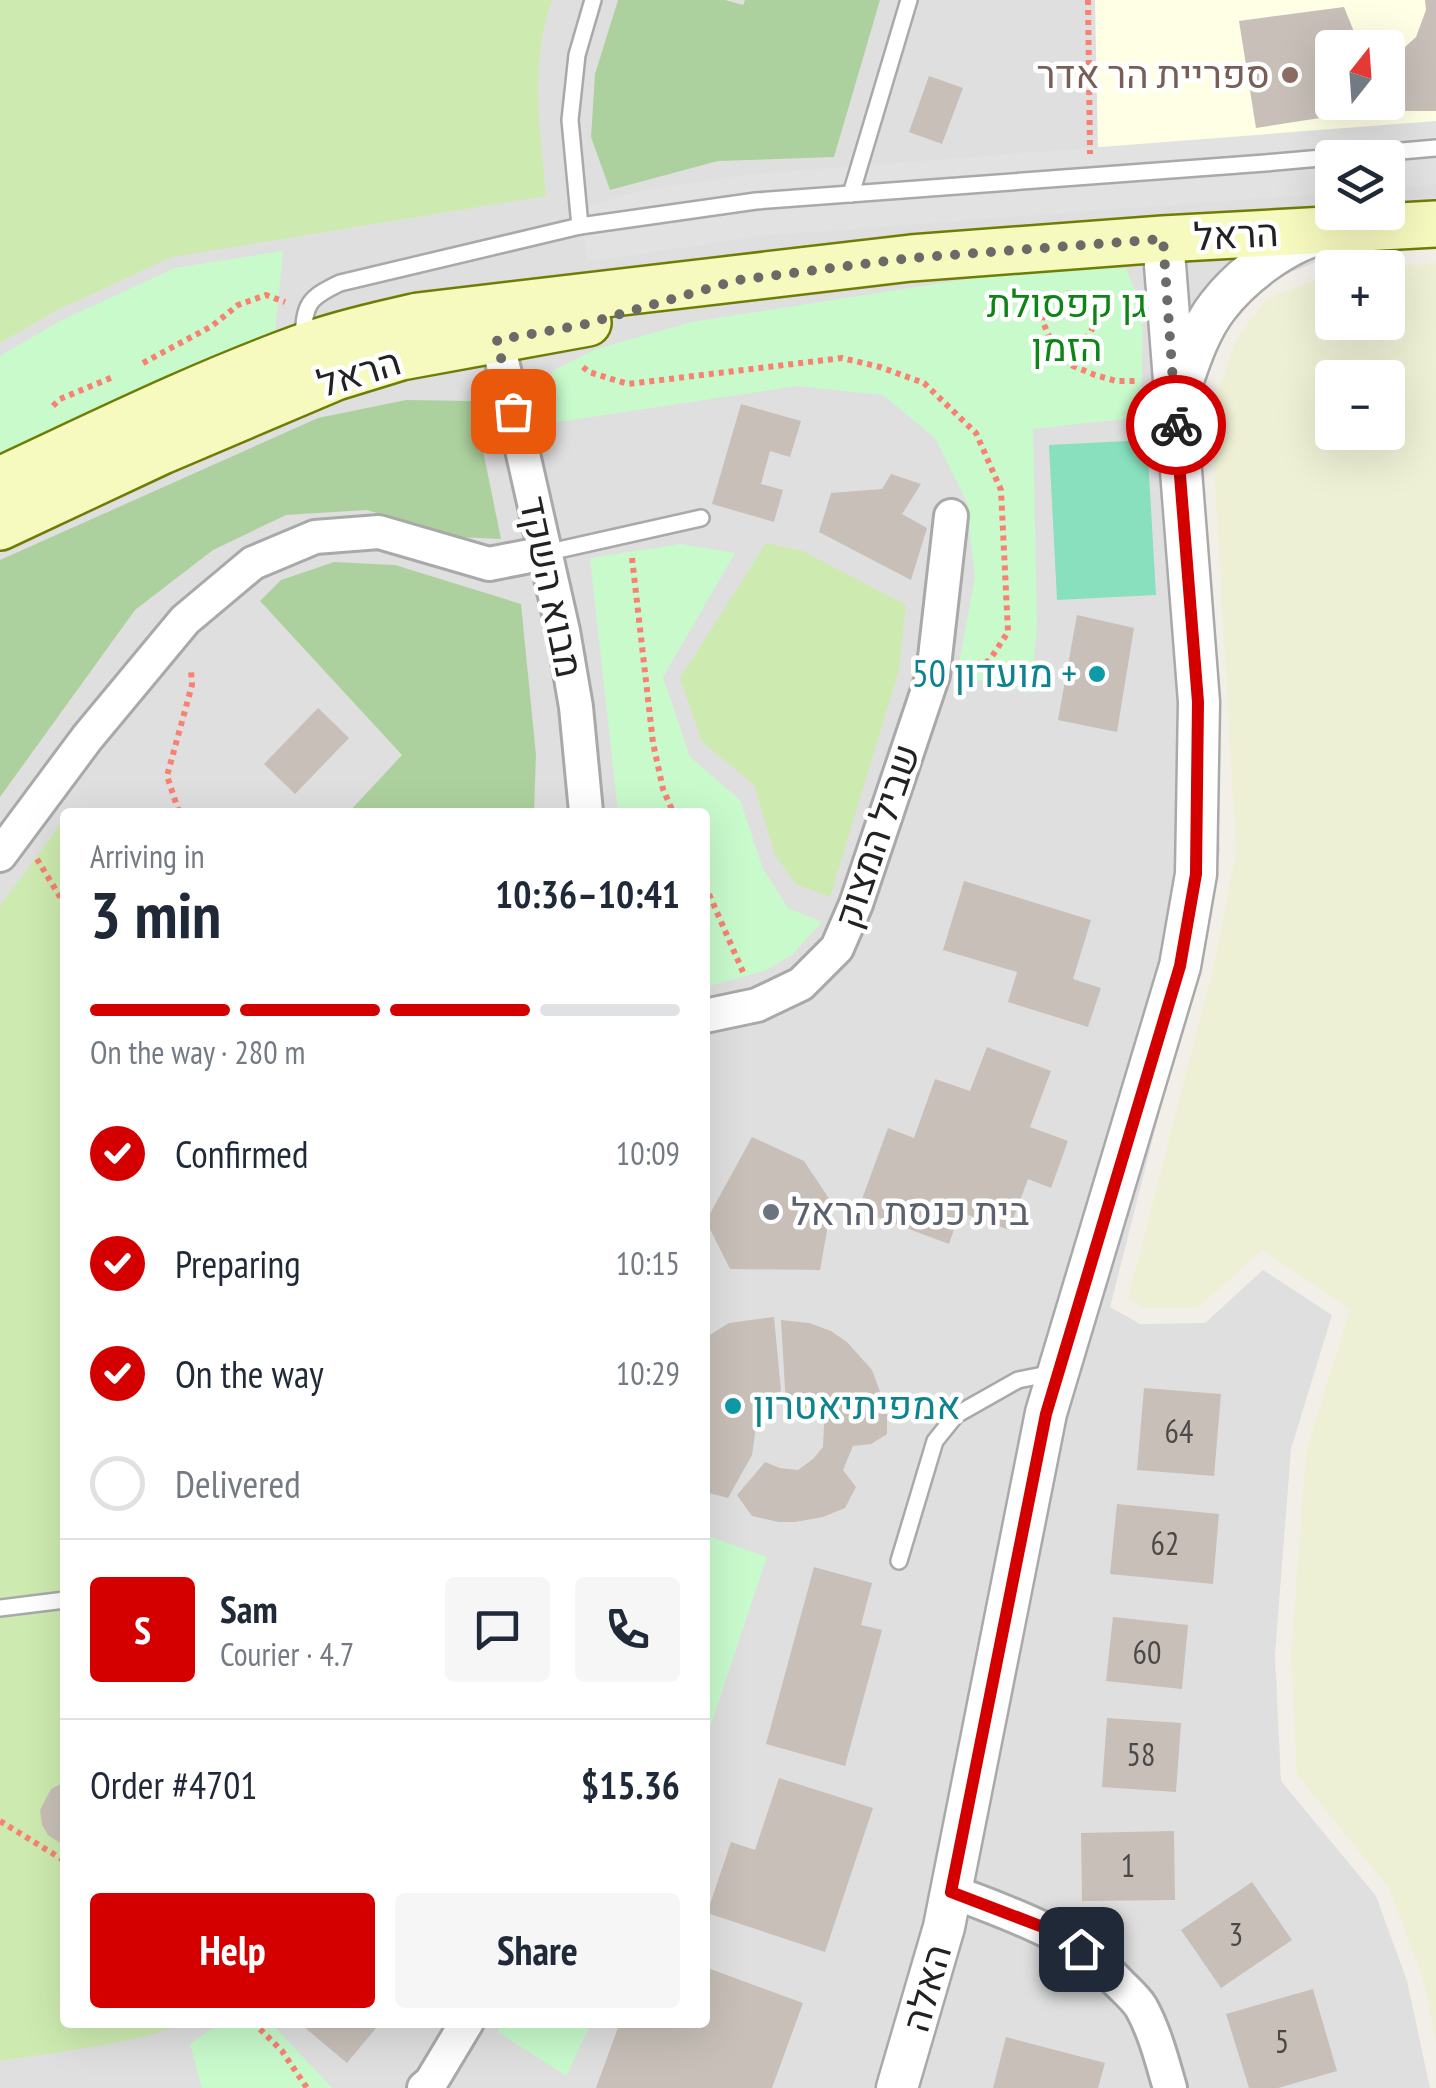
<!DOCTYPE html>
<html lang="en">
<head>
<meta charset="utf-8">
<style>
	:root { --surface:#fff; --page:#f6f6f7; --text:#1f2937; --muted:#747a83; --line:#e0e1e3; --accent:#d40000 }
	body { margin:0; font-family:"PT Sans Narrow",Heebo,sans-serif; background:var(--page); color:var(--text); height:100vh; display:flex; flex-direction:column; font-size:38px; white-space:nowrap }
	* { box-sizing:border-box; margin:0 }
	p { font-size:32px; color:var(--muted) }
	.icon { flex:none; width:55px; height:55px; fill:none; stroke:currentColor; stroke-width:2; stroke-linecap:round; stroke-linejoin:round }
	.map { position:relative; flex:1; overflow:hidden }
	.panel { position:absolute; left:60px; top:808px; width:650px; height:1220px; display:flex; flex-direction:column; background:var(--surface); border-radius:10px; box-shadow:0 10px 40px #0002 }
	.panel>* { flex:none }
	.needle { width:65px; rotate:17deg }
	.buttons { position:absolute; left:1315px; top:30px; display:grid; gap:20px }
	.buttons a { display:grid; place-items:center; width:90px; height:90px; border-radius:10px; background:var(--surface); box-shadow:0 10px 40px #0002; font-size:50px }
	.pin { position:absolute; display:grid; place-items:center; width:85px; height:85px; color:#fff; margin:-42px; border-radius:20px; box-shadow:0 5px 15px #0006 }
	.courier { position:absolute; display:grid; place-items:center; width:100px; height:100px; margin:-50px; border:8px solid #d40000; border-radius:50%; background:#fff; color:#222; box-shadow:0 2px 12px #0007 }
	.summary em { font-style:normal; font-weight:700 }
	.summary div { display:flex; flex-direction:column-reverse }
	.summary { display:flex; align-items:center; justify-content:space-between; height:170px; padding:0 30px }
	h1 { font-size:65px; font-weight:700; line-height:75px }
	.bar { display:grid; grid-template-columns:repeat(4,1fr); gap:15px 10px; align-content:center; height:120px; padding:0 30px }
	.bar i { height:12px; border-radius:8px; background:var(--line) }
	.bar .on { background:var(--accent) }
	.bar p { grid-column:span 4 }
	.line { display:flex; align-items:center; gap:25px; padding:0 30px; border-top:2px solid var(--line) }
	.line div { flex:1 }
	.round { display:grid; place-items:center; flex:none; width:105px; height:105px; border-radius:10px; background:var(--page) }
	ol { padding:0 30px; list-style:none }
	li { display:flex; align-items:center; gap:30px; height:110px }
	li p { margin-inline-start:auto }
	li .icon { padding:10px; border-radius:50%; background:var(--accent); color:#fff; stroke-width:4 }
	li:last-child { color:var(--muted) }
	li i { width:55px; height:55px; border:5px solid var(--line); border-radius:50% }
	.action { display:flex; gap:20px; margin-top:auto; padding:20px 30px }
	.action a { flex:1; height:115px; border-radius:10px; background:var(--accent); color:#fff; font-size:40px; font-weight:700; line-height:115px; text-align:center }
	.action a+a { background:var(--page); color:var(--text) }
	.map>svg:first-child { display:block }
</style>
</head>
<body>
<div class="map">
<svg width="1436" height="2088" viewBox="0 0 1436 2088">
	<rect width="100%" height="100%" fill="#f2efe9"/>
	<path fill="#e0dfdf" fill-rule="evenodd" d="M0,0H1436V247L1334,255L1256,286L1221,333L1195,409L1220,850L1199,957L1110,1307L1140,1324L1205,1323L1263,1270L1332,1315L1291,1449L1275,1655L1281,1781L1376,1896L1407,1981L1430,2088H0ZM1332,48H1388V102H1332ZM1332,158H1388V212H1332ZM65,812H705V2022H65Z"/>
	<path fill="#ffffe5" fill-rule="evenodd" d="M1095,0H1436V122L1098,150ZM1332,48H1388V102H1332Z"/>
	<path fill="#eef0d5" fill-rule="evenodd" d="M1436,263V2041L1422,1976L1389,1888L1297,1775L1291,1655L1306,1452L1350,1309L1262,1250L1198,1308H1144L1128,1299L1215,961L1236,851L1211,411L1236,340L1266,299L1332,273V322H1388V268L1376,267ZM1332,378H1388V432H1332Z"/>
	<g fill="#cdebb0">
		<path d="M0,0H552C529,65 540,128 546,196L172,257L57,310L0,343Z"/>
		<path d="M766,543L803,551L906,605L899,670L830,897L796,884L775,855L754,785L702,742L680,678Z"/>
		<path d="M65,818V2022L179,2023C158,2041 35,2055 0,2061V906Z"/>
	</g>
	<g fill="#add19e">
		<path d="M618,0H725L743,5L745,0H880L834,157L718,161L610,190L591,137L595,74Z"/>
		<path d="M406,400L473,401L501,539L457,537L367,510L286,515L213,550L135,610L0,797V560L318,418Z"/>
		<path d="M334,562L395,565L521,604L536,755L534,812H349L402,755L260,601L281,580Z"/>
	</g>
	<g fill="#c8facc">
		<path d="M283,251L275,333L0,461V356L62,320L175,268Z"/>
		<path d="M1126,268L1143,311L1141,417L1033,429L1037,626L1031,693L957,675L975,577L966,500L935,438L883,395L797,386L551,423L552,371L596,349L692,322L1026,270Z"/>
		<path d="M681,544L735,553L663,677L690,757L740,800L763,869L788,908L822,922L792,955L764,971L705,987V812H618L590,558Z"/>
		<path d="M705,1535L767,1557L705,1742Z"/>
		<path d="M220,2023H271L332,2088H202L190,2044Z"/>
		<path d="M502,2023V2022L591,2023L566,2076L498,2032Z"/>
	</g>
	<path fill="#88e0be" d="M1147,440L1156,595L1057,600L1049,445Z"/>
	<path fill="#e2e2e2" d="M1436,121V184L1388,189V158H1332V193L760,236L587,262L580,208L649,189L752,174Z"/>
	<g fill="#c7bfb8">
		<path d="M1425,0H1436V111H1365L1256,128L1239,21L1344,7L1357,39L1375,47L1332,48V102H1388V50L1404,48L1416,37L1426,10Z"/>
		<path d="M929,76L963,88L942,144L909,132Z"/>
		<path d="M741,404L801,421L790,457L770,451L761,484L783,490L774,522L712,504Z"/>
		<path d="M891,474L921,484L902,514L927,528L911,580L819,532L831,493L882,489Z"/>
		<path d="M1077,615L1134,628L1117,732L1058,720Z"/>
		<path d="M318,708L349,738L295,794L264,764Z"/>
		<path d="M964,881L1091,920L1073,979L1101,988L1088,1027L1008,1002L1017,972L943,950Z"/>
		<path d="M987,1047L1051,1071L1030,1127L1068,1141L1051,1188L1028,1179L1009,1230L960,1212L949,1244L858,1210L888,1128L914,1138L935,1079L970,1091Z"/>
		<path d="M752,1137L804,1161L832,1203L820,1270L730,1269L706,1221Z"/>
		<path d="M774,1317L781,1391L764,1401L758,1411L752,1455L728,1498L705,1492V1338L729,1323Z"/>
		<path d="M781,1320L809,1323L831,1331L847,1342L872,1370L887,1411V1434L871,1444L853,1446L843,1470L856,1487L845,1508L823,1517L795,1522H779L752,1516L737,1495L765,1462L780,1468L798,1470L813,1459L823,1447L824,1424L806,1408L786,1406Z"/>
		<path d="M1144,1388L1221,1394L1214,1476L1137,1470Z"/>
		<path d="M1117,1504L1219,1514L1213,1584L1110,1574Z"/>
		<path d="M814,1567L872,1583L861,1625L882,1630L845,1766L766,1744Z"/>
		<path d="M1113,1617L1188,1625L1182,1689L1106,1681Z"/>
		<path d="M1107,1718L1181,1723L1176,1792L1102,1787Z"/>
		<path d="M779,1778L873,1808L825,1952L707,1913L731,1842L755,1850Z"/>
		<path d="M65,1782V1846L48,1835L42,1825L40,1810L51,1789Z"/>
		<path d="M1174,1831L1175,1900L1082,1901L1081,1833Z"/>
		<path d="M1252,1882L1292,1940L1221,1988L1181,1930Z"/>
		<path d="M705,1967L803,2003L772,2088H596L620,2022H705Z"/>
		<path d="M1313,1989L1337,2071L1278,2088H1249L1226,2014Z"/>
		<path d="M298,2022H381L347,2063Z"/>
		<path d="M1006,2037L1105,2063L1098,2088H993Z"/>
	</g>
	<g fill="none" stroke-linecap="round" stroke-linejoin="round">
		<g stroke="#a9a9a9" stroke-width="20">
			<g id="service">
				<path d="M851,194L909,0"/>
				<path d="M580,226L570,120L577,55L593,0"/>
				<path d="M302,343C306,305 304,300 340,283L580,226L756,201L1265,163L1436,148"/>
				<path d="M545,553L701,518"/>
				<path d="M899,1561L935,1441L956,1415L1018,1380L1053,1373"/>
				<path d="M0,1608L65,1600"/>
			</g>
		</g>
		<g stroke="#a9a9a9" stroke-width="38">
			<g id="minor">
				<path d="M493,321L563,631L576,707L586,812"/>
				<path d="M0,855L87,738L185,620L253,563L315,537L379,532L489,564L545,553"/>
				<path d="M705,1016L757,1005L801,984L837,948L856,904L933,675L951,516"/>
				<path d="M951,1891C1014,1916 1072,1933 1120,1984C1127,1991 1136,1999 1141,2007C1155,2032 1162,2061 1170,2088"/>
				<path d="M424,2088L431,2082L467,2022"/>
			</g>
		</g>
		<g stroke="#a9a9a9" stroke-width="45">
			<g id="tertiary">
				<path d="M1179,392C1189,363 1199,330 1218,306C1240,277 1285,242 1321,234"/>
				<path d="M897,2088L944,1927L1046,1413L1180,966L1196,874L1199,702L1163,239"/>
			</g>
		</g>
		<g stroke="#707d05" stroke-width="50">
			<g id="secondary">
				<path d="M0,480C99,434 198,385 300,348C339,334 379,325 418,316L911,258L1163,239L1436,224"/>
				<path d="M0,527L162,451L336,377L401,357L588,323"/>
			</g>
		</g>
		<g stroke="#fa8072" stroke-width="6" stroke-dasharray="5 5" stroke-linecap="butt">
			<path d="M1088,0L1090,154"/>
			<path d="M1056,342C1101,356 1110,292 1062,293L1047,303L1042,320L1049,336L1056,342L1064,355L1073,366L1095,375L1116,381H1139"/>
			<path d="M143,363L212,326L238,305L266,295L285,302"/>
			<path d="M583,367L589,372L628,384L842,358L880,367L924,383L976,433L1001,490L1008,632L989,661L968,666"/>
			<path d="M53,406L60,399L113,377"/>
			<path d="M632,558L653,743L663,789L673,812"/>
			<path d="M179,812L167,776L192,685L191,669"/>
			<path d="M37,859L65,905"/>
			<path d="M705,885L743,972"/>
			<path d="M0,1821L65,1861"/>
			<path d="M253,2022L282,2051L307,2088"/>
		</g>
		<use href="#service" stroke="#fff" stroke-width="15"/>
		<use href="#minor" stroke="#fff" stroke-width="32"/>
		<use href="#tertiary" stroke="#fff" stroke-width="40"/>
		<use href="#secondary" stroke="#f7fabf" stroke-width="45"/>
	</g>
	<g fill="none" stroke-linecap="round" stroke-linejoin="round">
		<path stroke="#6b6a68" stroke-width="10" stroke-dasharray="0 18" d="M513,411L497,340L582,325L738,280L911,258L1163,239L1176,425"/>
		<path stroke="#d40000" stroke-width="12" d="M1081,1949L1048,1929L951,1892L1046,1414L1180,966L1196,874L1198,702L1176,425"/>
	</g>
	<circle fill="#8d6e63" stroke="#fff" stroke-width="4" cx="1290" cy="75" r="10"/>
	<g fill="#0f9aa8" stroke="#fff" stroke-width="4">
		<circle cx="1097" cy="674" r="10"/>
		<circle cx="733" cy="1406" r="10"/>
	</g>
	<circle fill="#6b7280" stroke="#fff" stroke-width="4" cx="771" cy="1212" r="10"/>
	<g text-anchor="middle" stroke-width="9" stroke-linejoin="round" paint-order="stroke">
		<g font-size="32" fill="#4b4948">
			<text x="1179" y="1443">64</text>
			<text x="1165" y="1555">62</text>
			<text x="1147" y="1664">60</text>
			<text x="1141" y="1766">58</text>
			<text x="1128" y="1877">1</text>
			<text x="1236" y="1946">3</text>
			<text x="1282" y="2053">5</text>
		</g>
		<g font-size="38" fill="#785e54" stroke="#fff" text-anchor="end">
			<text x="1270" y="88">ספריית הר אדר</text>
		</g>
		<g font-size="38" fill="#222" stroke="#fff">
			<text transform="translate(1236 235) rotate(-3)" y="13">הראל</text>
			<text transform="translate(359 373) rotate(-17)" y="13">הראל</text>
			<text transform="translate(551 587) rotate(78)" y="13">מבוא השקד</text>
			<text transform="translate(877 836) rotate(-71)" y="13">שביל המצוק</text>
			<text transform="translate(927 1988) rotate(-74)" y="13">האלה</text>
		</g>
		<g font-size="38" fill="#0c8416" stroke="#fff">
			<text x="1067" y="317">גן קפסולת<tspan x="1067" dy="44">הזמן</tspan></text>
		</g>
		<g font-size="38" fill="#0d838f" stroke="#fff" text-anchor="end">
			<text x="1077" y="687">מועדון 50 +</text>
			<text x="753" y="1419" text-anchor="start">אמפיתיאטרון</text>
		</g>
		<g font-size="38" fill="#5b616d" stroke="#fff" text-anchor="start">
			<text x="791" y="1225">בית כנסת הראל</text>
		</g>
	</g>
</svg>
<div class="buttons">
<a><svg class="needle" viewBox="-14 -14 28 28"><path d="M0-13l5 13h-10z" fill="#e53935"/><path d="M0 13l5-13h-10z" fill="#747a83"/></svg></a>
<a><svg class="icon" aria-label="layers" viewBox="0 0 24 24"><path d="M12 4l9 5-9 5-9-5zM3 14l9 5 9-5"/></svg></a>
<a>+</a>
<a>−</a>
</div>
<div class="pin" style="left:513px;top:411px;background:#ea580c"><svg class="icon" aria-label="bag" viewBox="0 0 24 24"><path d="M5 8h14l-1 12H6zM9 8a3 3 0 0 1 6 0"/></svg></div>
<div class="pin" style="left:1081px;top:1949px;background:#1f2937"><svg class="icon" aria-label="home" viewBox="0 0 24 24"><path d="M3 11l9-7 9 7M6 9v11h12V9"/></svg></div>
<div class="courier" style="left:1176px;top:425px"><svg class="icon" aria-label="bike" viewBox="0 0 24 24"><circle cx="6" cy="16" r="4"/><circle cx="18" cy="16" r="4"/><path d="M6 16l4-8h5l3 8M10 8l3 8H6M13 5h3"/></svg></div>
<section class="panel">
<div class="summary"><div><h1>3 min</h1><p>Arriving in</p></div><em>10:36–10:41</em></div>
<div class="bar"><i class="on"></i><i class="on"></i><i class="on"></i><i></i><p>On the way · 280 m</p></div>
<ol>
<li><svg class="icon" aria-label="check" viewBox="0 0 24 24"><path d="M5 12l5 5 9-10"/></svg>Confirmed<p>10:09</p></li>
<li><svg class="icon" aria-label="check" viewBox="0 0 24 24"><path d="M5 12l5 5 9-10"/></svg>Preparing<p>10:15</p></li>
<li><svg class="icon" aria-label="check" viewBox="0 0 24 24"><path d="M5 12l5 5 9-10"/></svg>On the way<p>10:29</p></li>
<li><i></i>Delivered</li>
</ol>
<div class="line" style="height:180px"><b class="round" style="background:var(--accent);color:#fff">S</b><div><b>Sam</b><p>Courier · 4.7</p></div><a class="round"><svg class="icon" aria-label="chat" viewBox="0 0 24 24"><path d="M4 5h16v11H9l-5 4z"/></svg></a><a class="round"><svg class="icon" aria-label="phone" viewBox="0 0 24 24"><path d="M5 4h4l2 5-3 2q2 4 5 5l2-3 5 2v4C11 20 4 13 5 4z"/></svg></a></div>
<div class="line" style="height:130px"><div>Order #4701</div><b>$15.36</b></div>
<div class="action"><a>Help</a><a>Share</a></div>
</section>
</div>
</body>
</html>
